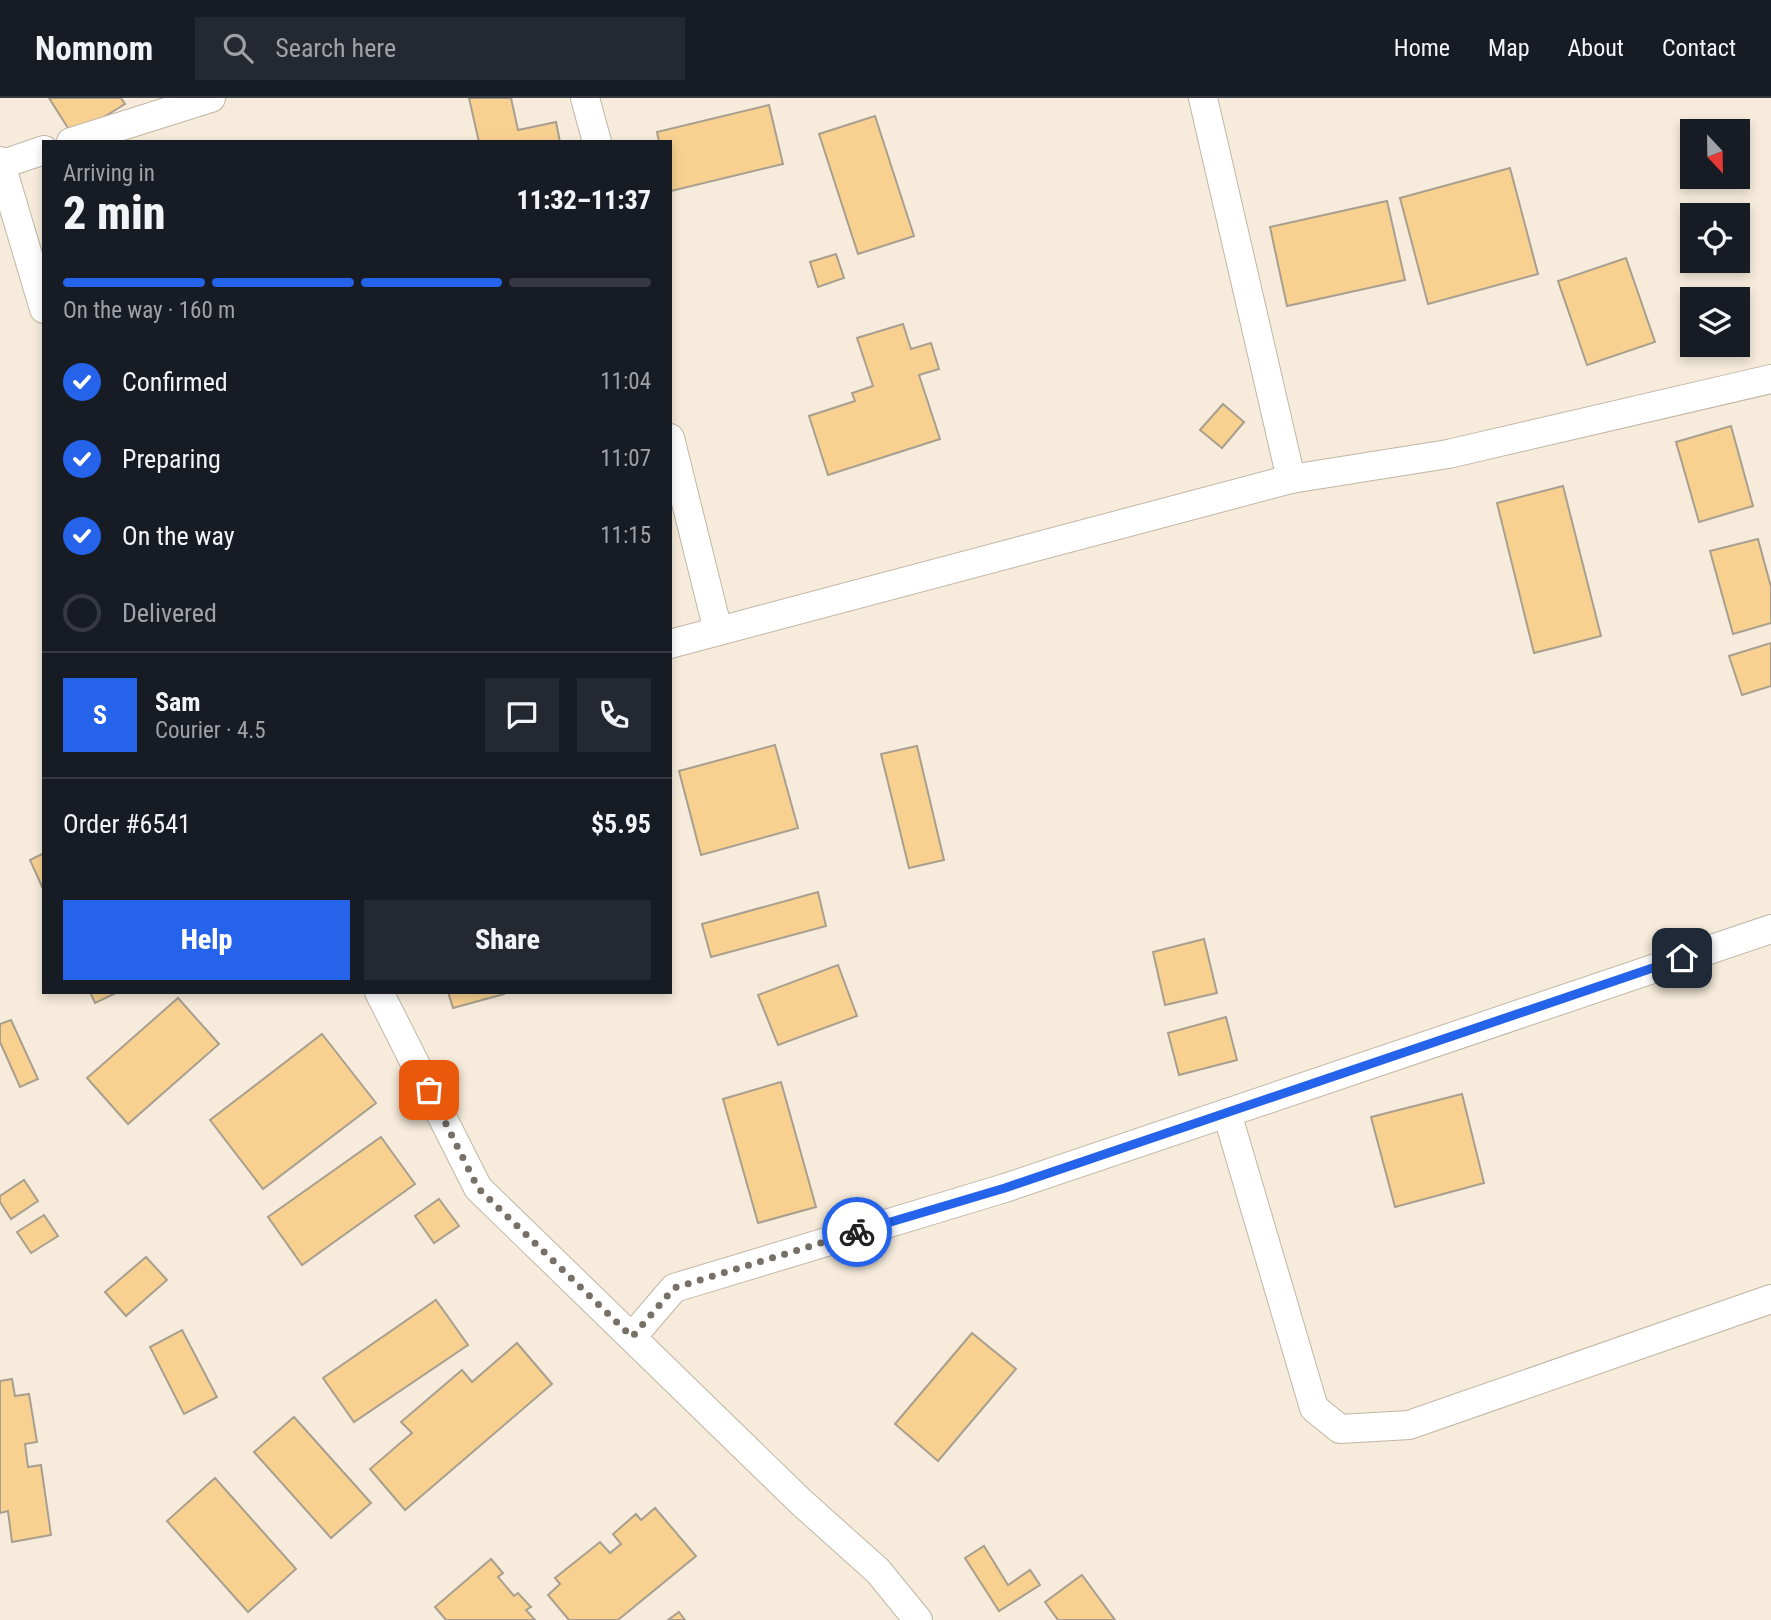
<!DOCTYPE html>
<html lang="en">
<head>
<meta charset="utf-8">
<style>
	:root { --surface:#171b24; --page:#242831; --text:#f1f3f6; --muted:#9ea1a6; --line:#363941; --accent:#2563eb }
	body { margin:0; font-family:"Roboto Condensed",sans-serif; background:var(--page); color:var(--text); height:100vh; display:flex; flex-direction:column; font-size:26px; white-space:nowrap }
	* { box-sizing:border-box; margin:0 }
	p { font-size:23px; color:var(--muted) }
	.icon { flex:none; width:38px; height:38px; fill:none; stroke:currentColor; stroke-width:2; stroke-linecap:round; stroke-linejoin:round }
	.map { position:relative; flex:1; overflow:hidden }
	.sheet { position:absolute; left:42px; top:42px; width:630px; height:854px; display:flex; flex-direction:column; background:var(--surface); border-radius:0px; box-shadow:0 4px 10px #0003 }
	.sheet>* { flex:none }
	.needle { width:46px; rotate:158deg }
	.tools { position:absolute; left:1680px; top:21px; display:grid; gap:14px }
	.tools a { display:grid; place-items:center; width:70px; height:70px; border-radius:0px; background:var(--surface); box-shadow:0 4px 10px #0003; font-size:35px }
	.pin { position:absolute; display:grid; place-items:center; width:60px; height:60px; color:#fff; margin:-30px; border-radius:14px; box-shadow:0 4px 10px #0006 }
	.courier { position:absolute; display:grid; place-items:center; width:70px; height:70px; margin:-35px; border:5px solid #2563eb; border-radius:50%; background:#fff; color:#222; box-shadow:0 2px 9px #0007 }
	.overview em { font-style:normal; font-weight:800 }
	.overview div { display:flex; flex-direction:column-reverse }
	.overview { display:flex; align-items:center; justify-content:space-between; height:119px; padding:0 21px }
	h1 { font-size:46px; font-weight:800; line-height:52px }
	.bar { display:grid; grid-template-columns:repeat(4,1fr); gap:10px 7px; align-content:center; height:84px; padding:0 21px }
	.bar i { height:9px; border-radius:5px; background:var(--line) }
	.bar .on { background:var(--accent) }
	.bar p { grid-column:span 4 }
	.line { display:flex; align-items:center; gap:18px; padding:0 21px; border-top:2px solid var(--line) }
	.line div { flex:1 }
	.round { display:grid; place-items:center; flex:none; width:74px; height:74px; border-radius:0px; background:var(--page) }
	ol { padding:0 21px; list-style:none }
	li { display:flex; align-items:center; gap:21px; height:77px }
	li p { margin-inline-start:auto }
	li .icon { padding:7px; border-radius:50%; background:var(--accent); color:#fff; stroke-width:4 }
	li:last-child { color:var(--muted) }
	li i { width:38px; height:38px; border:4px solid var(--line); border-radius:50% }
	.button { display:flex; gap:14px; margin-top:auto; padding:14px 21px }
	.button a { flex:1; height:80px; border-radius:0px; background:var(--accent); color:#fff; font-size:28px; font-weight:800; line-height:80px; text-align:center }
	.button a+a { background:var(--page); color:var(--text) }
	header { display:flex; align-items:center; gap:42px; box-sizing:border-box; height:98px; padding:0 35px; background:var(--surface); border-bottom:2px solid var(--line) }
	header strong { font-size:33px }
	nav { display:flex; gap:38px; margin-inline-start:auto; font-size:24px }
	.search { width:490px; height:63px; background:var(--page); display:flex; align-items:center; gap:18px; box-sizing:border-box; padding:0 24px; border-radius:0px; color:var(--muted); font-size:26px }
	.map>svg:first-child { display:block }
</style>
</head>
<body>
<header>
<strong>Nomnom</strong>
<div class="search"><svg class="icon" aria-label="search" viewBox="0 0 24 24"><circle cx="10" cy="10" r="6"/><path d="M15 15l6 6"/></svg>Search here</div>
<nav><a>Home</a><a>Map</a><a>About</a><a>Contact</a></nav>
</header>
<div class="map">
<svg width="1771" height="1522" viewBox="0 0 1771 1522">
	<rect width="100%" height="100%" fill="#f7ecdb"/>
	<g fill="#f8d191" stroke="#a99f8f" stroke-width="2">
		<path d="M49,0H121L125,6L73,38Z"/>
		<path d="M469,0H511L518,32L556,24L560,44H479Z"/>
		<path d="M769,7L783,66L671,93L670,44H659L657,34Z"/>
		<path d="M875,18L914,138L858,156L819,36Z"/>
		<path d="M1510,70L1538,176L1428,206L1400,100Z"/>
		<path d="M1387,103L1405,182L1287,208L1270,129Z"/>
		<path d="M836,156L844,180L818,189L810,164Z"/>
		<path d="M1626,160L1655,244L1587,267L1558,183Z"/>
		<path d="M903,226L911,251L931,245L939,271L919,277L940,341L828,377L809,318L855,303L852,295L873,288L857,240Z"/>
		<path d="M1223,306L1244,324L1222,350L1200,332Z"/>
		<path d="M1731,328L1753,408L1699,424L1676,344Z"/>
		<path d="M1563,388L1601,538L1534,555L1497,405Z"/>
		<path d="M1758,441L1771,489V525L1733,536L1710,453Z"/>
		<path d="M1771,545V588L1742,597L1729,558Z"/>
		<path d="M775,647L798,730L701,757L679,673Z"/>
		<path d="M917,648L944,762L909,770L881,656Z"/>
		<path d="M44,755V793L30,762Z"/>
		<path d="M818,794L826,828L711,859L702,826Z"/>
		<path d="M1204,841L1217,895L1165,907L1153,854Z"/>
		<path d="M838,867L857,918L778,947L758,897Z"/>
		<path d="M90,894H118L95,905Z"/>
		<path d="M448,894H503L504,896L453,910Z"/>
		<path d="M178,900L219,946L128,1026L87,980Z"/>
		<path d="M1226,919L1237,962L1179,977L1168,935Z"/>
		<path d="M11,922L38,981L20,989L0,944V926Z"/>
		<path d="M322,936L376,1005L263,1091L210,1022Z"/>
		<path d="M781,984L816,1109L758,1125L723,1001Z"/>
		<path d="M1462,996L1484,1085L1395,1109L1371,1019Z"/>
		<path d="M381,1039L415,1086L302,1167L268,1119Z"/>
		<path d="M24,1082L38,1103L11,1121L0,1104V1098Z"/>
		<path d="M439,1101L459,1128L434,1145L415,1118Z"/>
		<path d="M44,1117L58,1138L31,1155L17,1134Z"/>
		<path d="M146,1159L167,1182L126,1218L105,1194Z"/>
		<path d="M436,1202L468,1247L354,1324L323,1280Z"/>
		<path d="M182,1232L217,1299L184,1316L150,1249Z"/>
		<path d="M972,1235L1016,1271L938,1363L895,1326Z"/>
		<path d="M517,1245L552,1286L405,1412L370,1371L412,1335L401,1324L462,1272L472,1284Z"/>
		<path d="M12,1281L15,1298L29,1296L37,1344L25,1346L28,1369L41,1367L51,1437L12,1444L8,1413L0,1415V1283Z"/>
		<path d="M294,1319L371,1405L331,1440L254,1354Z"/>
		<path d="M215,1380L296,1471L248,1514L167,1423Z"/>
		<path d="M655,1410L696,1458L618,1522H569L548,1497L560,1486L555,1480L600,1444L610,1455L621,1446L613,1436L636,1416L641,1422Z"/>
		<path d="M984,1448L1008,1487L1030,1472L1040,1487L999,1513L965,1460Z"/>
		<path d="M491,1461L503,1475L498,1479L514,1498L518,1495L531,1509L526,1512L535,1522H446L435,1509Z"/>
		<path d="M1082,1477L1115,1522H1058L1045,1504Z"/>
		<path d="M679,1514L685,1522H668Z"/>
	</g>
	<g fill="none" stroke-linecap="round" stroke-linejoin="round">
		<g stroke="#c0b6a6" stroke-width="30">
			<g id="minor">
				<path d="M585,0L597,44"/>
				<path d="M1203,0L1291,381"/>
				<path d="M71,44L211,0"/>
				<path d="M0,63L44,211"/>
				<path d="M0,67L44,52"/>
				<path d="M670,340L718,533"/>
				<path d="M670,546L1291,381L1448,356L1771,281"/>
				<path d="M379,894L478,1090L801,1404L878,1473L918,1522"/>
				<path d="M1227,1015L1314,1310L1340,1331L1409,1327L1771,1201"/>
				<path d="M632,1239L674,1190L1005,1090L1771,831"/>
			</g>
		</g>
		<use href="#minor" stroke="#fff" stroke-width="28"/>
	</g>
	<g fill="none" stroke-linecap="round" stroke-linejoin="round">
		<path stroke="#767066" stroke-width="7" stroke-dasharray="0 12.6" d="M429,992L478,1090L632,1239L674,1190L857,1134"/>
		<path stroke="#2563eb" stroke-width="9" d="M857,1134L1005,1090L1682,860"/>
	</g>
</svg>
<div class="tools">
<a><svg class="needle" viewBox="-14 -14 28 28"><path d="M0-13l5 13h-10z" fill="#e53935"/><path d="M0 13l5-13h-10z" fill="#9ea1a6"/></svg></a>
<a><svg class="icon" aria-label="locate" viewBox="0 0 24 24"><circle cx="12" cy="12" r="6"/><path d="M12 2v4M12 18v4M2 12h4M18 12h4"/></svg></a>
<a><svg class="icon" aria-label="layers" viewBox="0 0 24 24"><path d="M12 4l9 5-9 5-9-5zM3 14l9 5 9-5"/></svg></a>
</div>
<div class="pin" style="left:429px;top:992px;background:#ea580c"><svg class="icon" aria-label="bag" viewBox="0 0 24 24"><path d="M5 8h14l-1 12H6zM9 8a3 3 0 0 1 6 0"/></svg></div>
<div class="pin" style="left:1682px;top:860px;background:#1f2937"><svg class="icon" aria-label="home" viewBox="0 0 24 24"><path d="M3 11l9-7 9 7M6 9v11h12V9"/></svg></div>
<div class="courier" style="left:857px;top:1134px"><svg class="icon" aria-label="bike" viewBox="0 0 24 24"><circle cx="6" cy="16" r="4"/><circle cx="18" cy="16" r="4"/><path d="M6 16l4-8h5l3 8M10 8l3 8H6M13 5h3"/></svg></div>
<section class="sheet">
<div class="overview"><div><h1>2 min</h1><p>Arriving in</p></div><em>11:32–11:37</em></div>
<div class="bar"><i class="on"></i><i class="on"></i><i class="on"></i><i></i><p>On the way · 160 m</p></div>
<ol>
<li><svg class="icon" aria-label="check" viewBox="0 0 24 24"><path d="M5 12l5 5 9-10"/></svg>Confirmed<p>11:04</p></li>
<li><svg class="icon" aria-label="check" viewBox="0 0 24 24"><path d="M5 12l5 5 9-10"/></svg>Preparing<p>11:07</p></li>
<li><svg class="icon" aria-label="check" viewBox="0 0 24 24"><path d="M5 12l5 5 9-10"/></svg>On the way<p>11:15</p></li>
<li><i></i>Delivered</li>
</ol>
<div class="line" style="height:126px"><b class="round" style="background:var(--accent);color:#fff">S</b><div><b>Sam</b><p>Courier · 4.5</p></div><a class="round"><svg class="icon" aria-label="chat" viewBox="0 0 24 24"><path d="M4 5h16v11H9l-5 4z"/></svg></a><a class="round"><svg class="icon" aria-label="phone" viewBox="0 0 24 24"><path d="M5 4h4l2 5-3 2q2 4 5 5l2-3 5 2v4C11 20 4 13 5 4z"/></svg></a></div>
<div class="line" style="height:91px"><div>Order #6541</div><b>$5.95</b></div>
<div class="button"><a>Help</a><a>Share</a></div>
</section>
</div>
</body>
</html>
